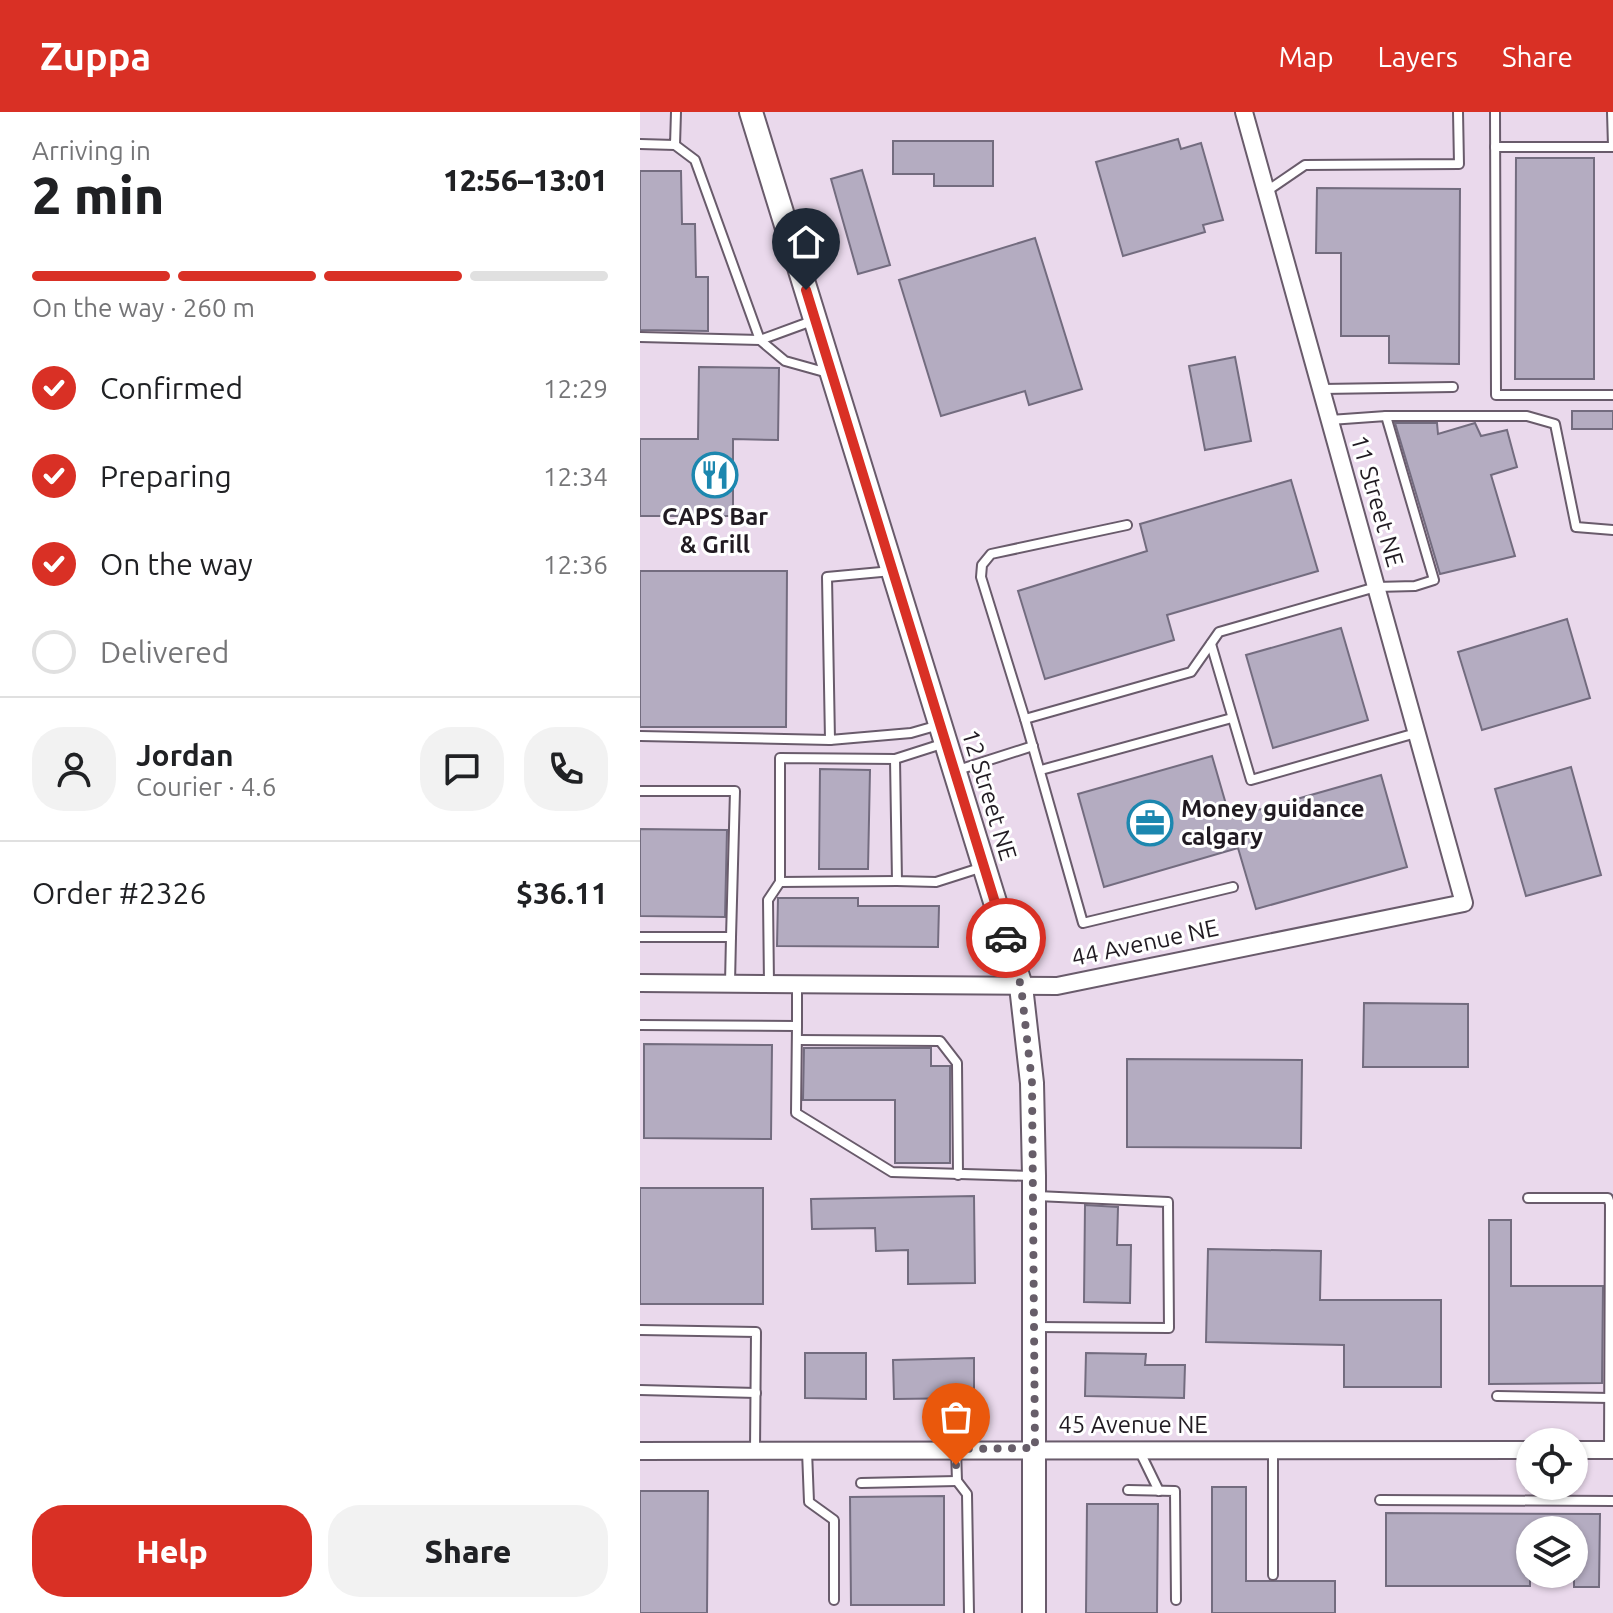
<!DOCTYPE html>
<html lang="en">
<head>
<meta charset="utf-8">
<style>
	:root { --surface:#fff; --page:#f2f2f2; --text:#202124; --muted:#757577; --line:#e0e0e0; --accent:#d93025 }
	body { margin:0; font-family:Ubuntu,sans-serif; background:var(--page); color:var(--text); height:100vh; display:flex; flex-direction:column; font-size:30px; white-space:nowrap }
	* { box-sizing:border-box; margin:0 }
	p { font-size:26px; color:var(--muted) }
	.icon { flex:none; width:44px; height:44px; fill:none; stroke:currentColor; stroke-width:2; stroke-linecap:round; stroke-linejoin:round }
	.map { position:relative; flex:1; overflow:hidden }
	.drawer { display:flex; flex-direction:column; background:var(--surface); width:640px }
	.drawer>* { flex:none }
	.buttons { position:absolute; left:876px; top:1316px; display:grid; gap:16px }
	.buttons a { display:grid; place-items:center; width:72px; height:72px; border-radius:50%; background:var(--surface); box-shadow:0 2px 6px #0004; font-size:40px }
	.pin { position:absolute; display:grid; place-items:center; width:68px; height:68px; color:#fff; margin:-82px -34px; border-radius:50% 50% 50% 0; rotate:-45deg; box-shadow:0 0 8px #0007 }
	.pin .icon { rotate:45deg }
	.courier { position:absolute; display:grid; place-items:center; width:80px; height:80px; margin:-40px; border:6px solid #d93025; border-radius:50%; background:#fff; color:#222; box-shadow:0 2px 10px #0007 }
	.summary em { font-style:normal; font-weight:800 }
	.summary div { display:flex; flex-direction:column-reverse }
	.summary { display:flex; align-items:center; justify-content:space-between; height:136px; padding:0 32px }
	h1 { font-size:52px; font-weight:800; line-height:60px }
	.bar { display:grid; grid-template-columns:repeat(4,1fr); gap:12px 8px; align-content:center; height:96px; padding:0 32px }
	.bar i { height:10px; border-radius:6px; background:var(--line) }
	.bar .active { background:var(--accent) }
	.bar p { grid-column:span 4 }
	.line { display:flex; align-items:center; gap:20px; padding:0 32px; border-top:2px solid var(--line) }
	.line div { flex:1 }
	.round { display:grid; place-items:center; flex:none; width:84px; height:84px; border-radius:32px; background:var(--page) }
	ol { padding:0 32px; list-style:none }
	li { display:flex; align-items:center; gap:24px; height:88px }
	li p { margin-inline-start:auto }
	li .icon { padding:8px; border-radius:50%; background:var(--accent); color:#fff; stroke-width:4 }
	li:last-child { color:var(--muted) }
	li i { width:44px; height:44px; border:4px solid var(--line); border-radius:50% }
	.button { display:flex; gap:16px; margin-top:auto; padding:16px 32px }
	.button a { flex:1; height:92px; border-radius:32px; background:var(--accent); color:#fff; font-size:32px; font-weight:800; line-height:92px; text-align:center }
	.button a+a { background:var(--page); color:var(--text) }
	header { display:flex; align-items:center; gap:48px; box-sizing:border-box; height:112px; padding:0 40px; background:var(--accent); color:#fff }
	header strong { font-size:38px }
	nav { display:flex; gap:44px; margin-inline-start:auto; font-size:28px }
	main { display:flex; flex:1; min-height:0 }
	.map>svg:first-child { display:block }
</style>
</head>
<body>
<header>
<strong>Zuppa</strong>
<nav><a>Map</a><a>Layers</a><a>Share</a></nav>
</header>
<main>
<section class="drawer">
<div class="summary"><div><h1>2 min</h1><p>Arriving in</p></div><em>12:56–13:01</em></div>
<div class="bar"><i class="active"></i><i class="active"></i><i class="active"></i><i></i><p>On the way · 260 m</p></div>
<ol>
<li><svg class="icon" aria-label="check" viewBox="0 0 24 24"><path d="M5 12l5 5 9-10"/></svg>Confirmed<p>12:29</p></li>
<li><svg class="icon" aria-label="check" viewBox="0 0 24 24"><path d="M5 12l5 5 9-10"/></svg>Preparing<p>12:34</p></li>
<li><svg class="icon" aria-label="check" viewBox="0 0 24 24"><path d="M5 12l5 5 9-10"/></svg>On the way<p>12:36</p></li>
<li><i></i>Delivered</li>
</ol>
<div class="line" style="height:144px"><a class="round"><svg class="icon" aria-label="person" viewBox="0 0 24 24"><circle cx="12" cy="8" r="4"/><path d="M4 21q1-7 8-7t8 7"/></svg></a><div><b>Jordan</b><p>Courier · 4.6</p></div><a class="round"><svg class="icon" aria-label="chat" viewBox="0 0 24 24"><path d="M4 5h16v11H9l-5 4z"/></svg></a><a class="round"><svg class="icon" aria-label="phone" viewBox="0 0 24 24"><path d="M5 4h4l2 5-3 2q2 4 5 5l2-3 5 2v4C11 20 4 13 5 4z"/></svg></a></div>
<div class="line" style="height:104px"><div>Order #2326</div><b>$36.11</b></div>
<div class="button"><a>Help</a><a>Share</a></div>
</section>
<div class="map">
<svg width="973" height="1501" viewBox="0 0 973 1501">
	<rect width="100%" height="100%" fill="#ead9ec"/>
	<g fill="#b4acc1" stroke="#736c7f" stroke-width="2">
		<path d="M538,27L541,37L561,31L583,108L563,113L565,120L483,144L456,50Z"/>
		<path d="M253,29H353V74H294V62H253Z"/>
		<path d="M876,46H954V267H875Z"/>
		<path d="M222,58L250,153L218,162L191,67Z"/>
		<path d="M0,59H41L42,112H55L56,165H68V219L0,218Z"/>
		<path d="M677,76L820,77L819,252L749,251V224H701V141H676Z"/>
		<path d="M395,126L442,277L389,293L385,279L301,304L259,168Z"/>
		<path d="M595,245L611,329L565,338L549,254Z"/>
		<path d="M59,255L139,256L138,328L93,327V404H0V327H58Z"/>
		<rect x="932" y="299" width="41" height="18"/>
		<path d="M755,311H797L798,322L835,311L841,324L867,318L877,355L851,363L875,444L800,462Z"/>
		<path d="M651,368L678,459L527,503L534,528L405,567L378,479L507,439L500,412Z"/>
		<path d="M0,459H147L146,615H0Z"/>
		<path d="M927,507L950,586L842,618L818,540Z"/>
		<path d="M701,516L728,608L633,636L606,543Z"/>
		<path d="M572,644L590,706L741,663L767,755L616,797L598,736L464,775L438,682Z"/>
		<path d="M931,655L961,763L886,784L855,677Z"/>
		<path d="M180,657L230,658L228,757H179Z"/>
		<path d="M0,717L87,718L85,805L0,804Z"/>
		<path d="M138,786H218V794H299L298,835L137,834Z"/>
		<path d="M724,891L828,892V955H723Z"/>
		<path d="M4,932L132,933L131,1027L4,1026Z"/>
		<path d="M164,936H291V954H310V1051H255V988H163Z"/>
		<path d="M487,947L662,948L661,1036L487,1035Z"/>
		<rect x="0" y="1076" width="123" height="116"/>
		<path d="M334,1084L335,1171L268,1172V1138L236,1139L235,1116L172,1117L171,1087Z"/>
		<path d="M445,1093L478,1095L477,1133H491L490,1191L444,1190Z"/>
		<path d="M849,1108H871V1174H963L962,1271L849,1272Z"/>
		<path d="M568,1137L681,1139L680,1188H801V1275H704V1233L566,1230Z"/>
		<path d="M165,1241H226V1287L165,1286Z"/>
		<path d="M446,1241L506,1242L505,1253H545L544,1286L445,1284Z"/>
		<path d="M334,1246V1286L254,1287L253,1248Z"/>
		<path d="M572,1375H606V1469H695V1501H572Z"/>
		<path d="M0,1379H68L67,1501H0Z"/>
		<path d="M304,1384V1493H211L210,1385Z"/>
		<path d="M447,1392H518L517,1501H446Z"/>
		<path d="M746,1401L960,1402L959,1475H934V1418H890V1474H746Z"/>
	</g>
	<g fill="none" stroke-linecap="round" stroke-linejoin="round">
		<g stroke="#695b6b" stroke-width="12">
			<g id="lane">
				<path d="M855,0L856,283H973"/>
				<path d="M972,0L973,34"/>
				<path d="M0,32L35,33L36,0"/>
				<path d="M35,33L55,48L120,228L172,209"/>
				<path d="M855,35H973"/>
				<path d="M627,79L665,53L819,52L818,0"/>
				<path d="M0,225L120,228L145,249L188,261"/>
				<path d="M682,277L813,275"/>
				<path d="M746,304H887L915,312L936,415L973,418"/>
				<path d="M252,459L187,465L190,628L271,621L299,613"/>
				<path d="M571,532L611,668L776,621"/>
				<path d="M385,607L341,465L342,453L351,442L487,413"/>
				<path d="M0,624L190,628"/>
				<path d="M305,631L255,647L257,769L296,770L343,755"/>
				<path d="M255,647L140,646V770L257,769"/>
				<path d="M318,658L393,634"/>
				<path d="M401,658L592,606"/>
				<path d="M0,679H95L91,825"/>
				<path d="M593,775L443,811L385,607L551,560L579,520L736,475L775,474L794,468L746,304L690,308"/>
				<path d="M0,825H91L90,871"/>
				<path d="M129,872L128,788L140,770"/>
				<path d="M0,913L157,914V873"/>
				<path d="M157,914L156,1001L252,1060L391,1064"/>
				<path d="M158,928L300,929L317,951L318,1063"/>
				<path d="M888,1086H968L970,1092L969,1338"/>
				<path d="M396,1215L529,1216L528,1090L397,1084"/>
				<path d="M0,1218L116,1220L115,1338"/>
				<path d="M0,1278L116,1281"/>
				<path d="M857,1284L970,1286"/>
				<path d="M316,1337L317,1369L327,1382L329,1501"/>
				<path d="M499,1338L519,1379"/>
				<path d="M167,1339L169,1390L194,1408V1488"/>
				<path d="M221,1371L317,1369"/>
				<path d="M488,1378L535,1379L536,1488"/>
				<path d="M740,1388L973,1389"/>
				<path d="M633,1463V1339"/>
			</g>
		</g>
		<g stroke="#695b6b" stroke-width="20">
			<g id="street">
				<path d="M0,871L417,874L824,791L604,0"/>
				<path d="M934,1338H973"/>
				<path d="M0,1339L890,1338"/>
			</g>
		</g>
		<g stroke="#695b6b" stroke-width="26">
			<path id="secondary" d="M111,0L381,874L392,971L394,1064V1501"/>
		</g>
		<use href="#lane" stroke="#fff" stroke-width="8"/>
		<use href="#street" stroke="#fff" stroke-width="16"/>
		<use href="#secondary" stroke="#fff" stroke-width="22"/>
	</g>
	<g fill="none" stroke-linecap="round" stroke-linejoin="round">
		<path stroke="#675e69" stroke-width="8" stroke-dasharray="0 14.4" d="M316,1353V1337L395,1336L392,971L381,874L366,826"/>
		<path stroke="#d93025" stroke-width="10" d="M166,178L366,826"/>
	</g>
	<defs>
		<g id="restaurant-ring" transform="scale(2.3)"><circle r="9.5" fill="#fff" stroke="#1c87af" stroke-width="1.5"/><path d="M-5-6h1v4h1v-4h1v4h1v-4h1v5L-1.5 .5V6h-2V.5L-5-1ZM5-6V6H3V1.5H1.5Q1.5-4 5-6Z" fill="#1c87af"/></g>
		<g id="office-ring" transform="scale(2.3)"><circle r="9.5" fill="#fff" stroke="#1c87af" stroke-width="1.5"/><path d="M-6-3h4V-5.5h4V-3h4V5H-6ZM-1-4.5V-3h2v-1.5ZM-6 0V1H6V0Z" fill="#1c87af"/></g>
	</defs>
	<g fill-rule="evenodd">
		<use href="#restaurant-ring" x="75" y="363"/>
		<use href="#office-ring" x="510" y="711"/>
	</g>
	<g text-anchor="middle" stroke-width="6" stroke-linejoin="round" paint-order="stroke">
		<g font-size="24" fill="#211b22" stroke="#fff">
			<text transform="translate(737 389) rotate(74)" y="8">11 Street NE</text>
			<text transform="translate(349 683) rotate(73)" y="8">12 Street NE</text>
			<text transform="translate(505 831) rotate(-12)" y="8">44 Avenue NE</text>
			<text x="493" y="1321">45 Avenue NE</text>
		</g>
		<g font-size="24" font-weight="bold" fill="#211b22" stroke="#fff">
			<text x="75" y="413">CAPS Bar<tspan x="75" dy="28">&amp; Grill</tspan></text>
			<text x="541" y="705" text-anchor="start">Money guidance<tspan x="541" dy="28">calgary</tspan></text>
		</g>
	</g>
</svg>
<div class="buttons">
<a><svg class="icon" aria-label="locate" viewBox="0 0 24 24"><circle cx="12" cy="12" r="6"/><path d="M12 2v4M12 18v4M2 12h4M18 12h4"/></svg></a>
<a><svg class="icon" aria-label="layers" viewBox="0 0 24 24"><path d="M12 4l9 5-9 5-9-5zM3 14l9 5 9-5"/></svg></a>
</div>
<div class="pin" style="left:316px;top:1353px;background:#ea580c"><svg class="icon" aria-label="bag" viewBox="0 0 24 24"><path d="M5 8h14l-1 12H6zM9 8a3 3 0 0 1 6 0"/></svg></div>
<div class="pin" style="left:166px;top:178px;background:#1f2937"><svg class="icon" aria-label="home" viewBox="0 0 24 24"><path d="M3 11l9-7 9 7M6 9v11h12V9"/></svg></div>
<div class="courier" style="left:366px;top:826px"><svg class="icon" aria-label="car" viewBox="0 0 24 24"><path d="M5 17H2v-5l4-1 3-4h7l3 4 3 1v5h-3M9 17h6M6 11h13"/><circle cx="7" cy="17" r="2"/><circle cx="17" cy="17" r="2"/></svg></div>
</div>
</main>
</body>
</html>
